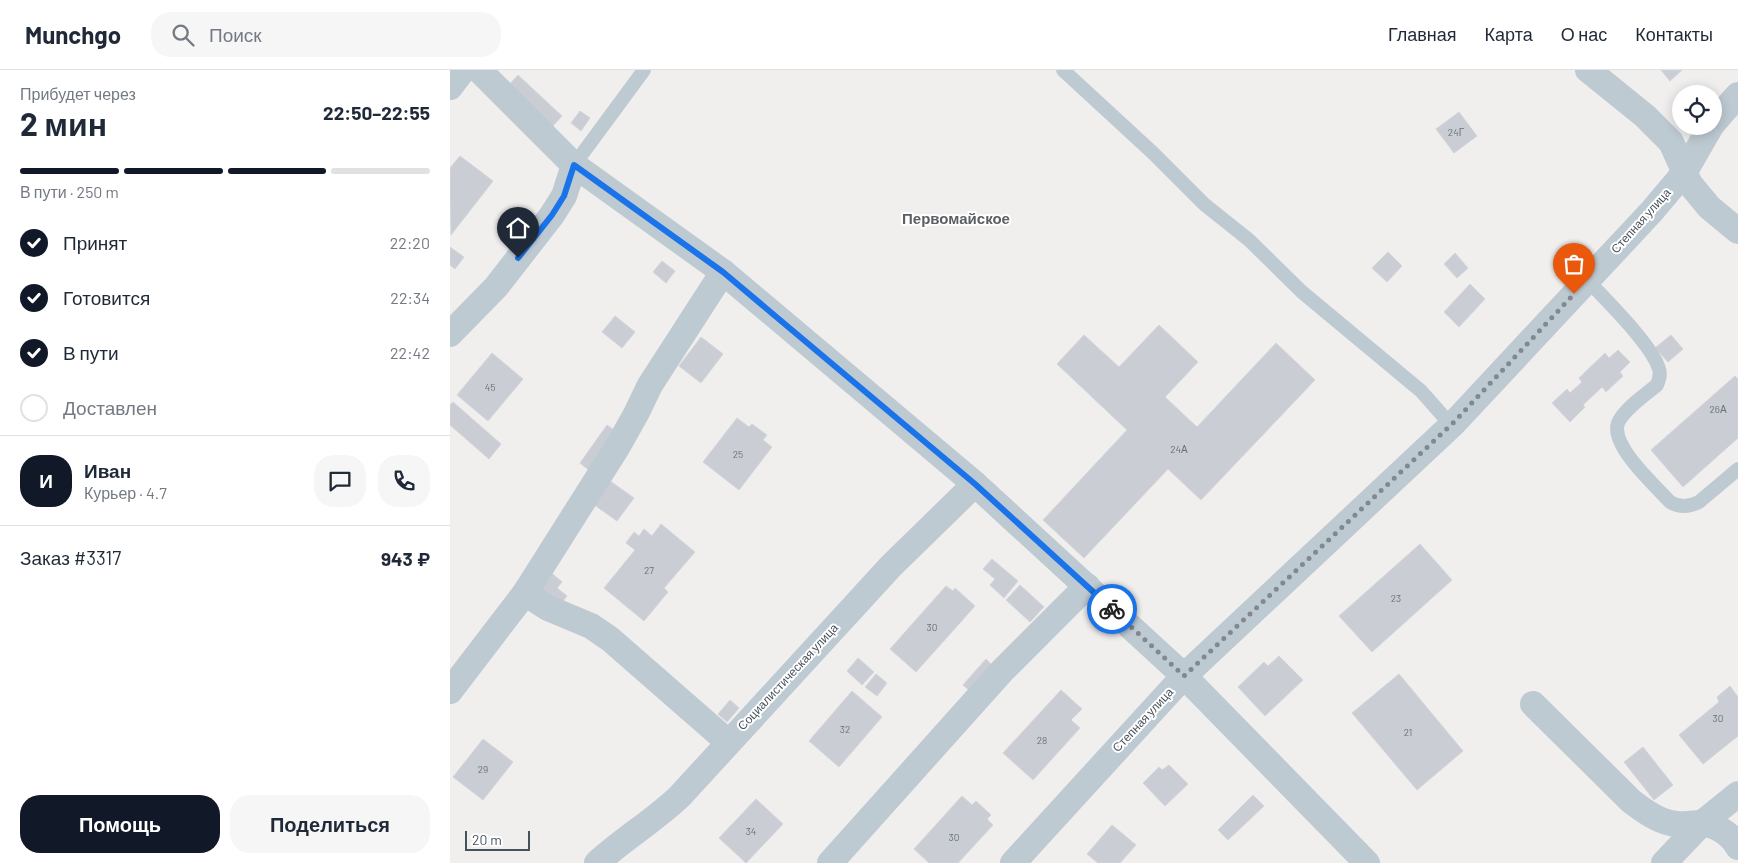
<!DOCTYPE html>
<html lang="ru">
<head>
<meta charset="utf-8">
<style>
	:root { --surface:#fff; --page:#f6f6f7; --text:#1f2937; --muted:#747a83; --line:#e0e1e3; --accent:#111827 }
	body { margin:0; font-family:Barlow,sans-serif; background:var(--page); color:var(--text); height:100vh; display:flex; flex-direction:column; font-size:19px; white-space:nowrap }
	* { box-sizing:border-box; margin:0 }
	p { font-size:16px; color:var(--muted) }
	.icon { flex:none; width:28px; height:28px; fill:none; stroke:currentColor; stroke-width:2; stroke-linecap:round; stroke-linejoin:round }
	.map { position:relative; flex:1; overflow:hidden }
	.panel { display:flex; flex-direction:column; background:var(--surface); width:450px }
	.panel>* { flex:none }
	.fabs { position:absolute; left:1222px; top:15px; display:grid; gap:10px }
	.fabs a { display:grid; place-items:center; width:50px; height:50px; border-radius:50%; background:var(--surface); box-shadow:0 2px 12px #0003; font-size:25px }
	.scale { position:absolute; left:15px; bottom:12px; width:65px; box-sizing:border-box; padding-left:5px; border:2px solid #45535d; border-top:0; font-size:14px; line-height:18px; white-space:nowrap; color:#45535d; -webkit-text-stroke:4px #fff; paint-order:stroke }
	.pin { position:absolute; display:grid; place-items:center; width:42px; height:42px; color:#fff; margin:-51px -21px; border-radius:50% 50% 50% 0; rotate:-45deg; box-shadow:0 0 5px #0007 }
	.pin .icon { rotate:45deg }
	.courier { position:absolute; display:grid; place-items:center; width:50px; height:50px; margin:-25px; border:4px solid #1a73e8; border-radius:50%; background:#fff; color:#222; box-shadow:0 1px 6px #0007 }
	.head em { font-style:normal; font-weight:700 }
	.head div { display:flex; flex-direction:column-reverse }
	.head { display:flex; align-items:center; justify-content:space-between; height:85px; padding:0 20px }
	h1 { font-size:32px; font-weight:700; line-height:38px }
	.bar { display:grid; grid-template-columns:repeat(4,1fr); gap:8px 5px; align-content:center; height:60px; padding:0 20px }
	.bar i { height:6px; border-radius:4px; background:var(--line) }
	.bar .active { background:var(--accent) }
	.bar p { grid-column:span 4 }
	.line { display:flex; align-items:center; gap:12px; padding:0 20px; border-top:1px solid var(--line) }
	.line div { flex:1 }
	.round { display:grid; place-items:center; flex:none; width:52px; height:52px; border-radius:20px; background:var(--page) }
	ol { padding:0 20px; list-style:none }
	li { display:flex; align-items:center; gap:15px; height:55px }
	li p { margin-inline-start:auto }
	li .icon { padding:5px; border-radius:50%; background:var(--accent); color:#fff; stroke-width:4 }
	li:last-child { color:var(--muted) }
	li i { width:28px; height:28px; border:2px solid var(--line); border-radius:50% }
	.button { display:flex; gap:10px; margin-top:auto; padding:10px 20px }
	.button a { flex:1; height:58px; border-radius:20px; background:var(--accent); color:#fff; font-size:20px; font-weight:700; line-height:58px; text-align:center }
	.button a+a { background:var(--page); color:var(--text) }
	header { display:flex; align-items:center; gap:30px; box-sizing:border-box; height:70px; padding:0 25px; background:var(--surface); border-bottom:1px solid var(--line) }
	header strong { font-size:24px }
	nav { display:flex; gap:28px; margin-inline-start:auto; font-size:18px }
	.search { width:350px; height:45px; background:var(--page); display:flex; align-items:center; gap:12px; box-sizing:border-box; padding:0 18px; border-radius:20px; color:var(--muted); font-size:19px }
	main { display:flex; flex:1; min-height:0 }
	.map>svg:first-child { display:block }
</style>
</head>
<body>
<header>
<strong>Munchgo</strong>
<div class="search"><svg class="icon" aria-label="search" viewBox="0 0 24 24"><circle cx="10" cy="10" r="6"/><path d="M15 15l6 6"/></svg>Поиск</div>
<nav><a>Главная</a><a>Карта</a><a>О нас</a><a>Контакты</a></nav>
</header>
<main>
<section class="panel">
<div class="head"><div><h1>2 мин</h1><p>Прибудет через</p></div><em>22:50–22:55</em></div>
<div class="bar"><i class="active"></i><i class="active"></i><i class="active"></i><i></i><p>В пути · 250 m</p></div>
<ol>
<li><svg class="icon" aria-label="check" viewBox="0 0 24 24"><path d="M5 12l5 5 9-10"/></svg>Принят<p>22:20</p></li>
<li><svg class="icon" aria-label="check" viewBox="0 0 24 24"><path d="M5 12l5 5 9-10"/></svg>Готовится<p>22:34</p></li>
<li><svg class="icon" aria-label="check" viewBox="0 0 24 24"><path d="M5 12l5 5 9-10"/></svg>В пути<p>22:42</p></li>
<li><i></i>Доставлен</li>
</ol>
<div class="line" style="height:90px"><b class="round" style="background:var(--accent);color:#fff">И</b><div><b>Иван</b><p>Курьер · 4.7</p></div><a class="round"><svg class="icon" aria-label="chat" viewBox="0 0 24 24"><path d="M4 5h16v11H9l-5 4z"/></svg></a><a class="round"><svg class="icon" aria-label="phone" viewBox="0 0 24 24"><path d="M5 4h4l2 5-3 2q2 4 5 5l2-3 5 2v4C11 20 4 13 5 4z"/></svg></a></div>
<div class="line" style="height:65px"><div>Заказ #3317</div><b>943 ₽</b></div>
<div class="button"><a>Помощь</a><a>Поделиться</a></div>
</section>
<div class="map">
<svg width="1288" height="793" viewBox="0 0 1288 793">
	<rect width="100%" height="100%" fill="#f1eeee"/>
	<g fill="#caced4" stroke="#d2d5db">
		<path d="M1211,0H1232L1220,11Z"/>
		<path d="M68,5L112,46L101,58L57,17Z"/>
		<path d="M130,41L140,48L131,61L121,53Z"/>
		<path d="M1009,42L1027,66L1004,83L986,59Z"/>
		<path d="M10,86L43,111L1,165L0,98Z"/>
		<path d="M0,177L14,187L5,199L0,195Z"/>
		<path d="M938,182L952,196L937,212L922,198Z"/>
		<path d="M1005,183L1018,198L1007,208L994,194Z"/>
		<path d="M212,191L225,201L216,213L203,202Z"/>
		<path d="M1020,214L1035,229L1009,257L994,242Z"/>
		<path d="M165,246L185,262L172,278L152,262Z"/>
		<path d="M709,255L748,292L715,327L747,357L826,273L865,310L751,430L718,399L634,488L593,450L677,360L607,294L634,265L669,297Z"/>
		<path d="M1221,265L1233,279L1218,292L1205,278Z"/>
		<path d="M251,267L273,284L251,313L229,296Z"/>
		<path d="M1168,280L1180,292L1170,302L1173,306L1156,322L1152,317L1133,335L1135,337L1120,352L1102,333L1117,319L1120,323L1132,312L1129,308L1155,283L1159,288Z"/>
		<path d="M42,283L73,309L38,351L7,325Z"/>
		<path d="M1285,306L1288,309V368L1233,417L1201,380Z"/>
		<path d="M3,332L51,374L39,389L0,355V335Z"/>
		<path d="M287,348L299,357L302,354L317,365L313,370L322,377L289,420L253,392Z"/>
		<path d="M157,355L167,362L140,401L130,393Z"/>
		<path d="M160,411L184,428L167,451L143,434Z"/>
		<path d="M211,454L245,482L214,518L218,522L194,551L154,518L185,480L176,473L184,462L189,466L194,459L202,466Z"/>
		<path d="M970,474L1002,510L922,582L889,546Z"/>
		<path d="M542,489L568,511L554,528L540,515L545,509L533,499Z"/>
		<path d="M99,501L112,512L107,518L117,526L106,539L83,521Z"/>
		<path d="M570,515L594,537L580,552L556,530Z"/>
		<path d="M496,516L503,521L505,518L525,536L466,602L440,579Z"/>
		<path d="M829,586L853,610L815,646L788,617L814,592L818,596Z"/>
		<path d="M408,588L424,602L412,615L397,601Z"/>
		<path d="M536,589L543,596L521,622L513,615Z"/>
		<path d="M426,604L437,613L427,626L415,617Z"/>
		<path d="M949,604L1013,681L967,720L902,643Z"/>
		<path d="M1280,616L1288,627V666L1253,694L1229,665L1269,632L1267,627Z"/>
		<path d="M611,620L632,639L621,650L630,658L583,710L553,683Z"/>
		<path d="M402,621L432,647L389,697L359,671Z"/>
		<path d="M280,630L289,638L277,652L268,644Z"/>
		<path d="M33,669L63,692L33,730L3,707Z"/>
		<path d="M1193,677L1223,715L1204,730L1174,692Z"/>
		<path d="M719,695L738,714L715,736L693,713L709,697L712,700Z"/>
		<path d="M803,725L814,736L778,770L768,760Z"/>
		<path d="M512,726L522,735L526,731L541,745L537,749L543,755L508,793H479L464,779Z"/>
		<path d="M306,729L333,754L296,793L269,768Z"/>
		<path d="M662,755L686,775L670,793H648L637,784Z"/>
	</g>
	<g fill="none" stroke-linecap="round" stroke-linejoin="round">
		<g stroke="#becad2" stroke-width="14">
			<path d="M613,0L703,83L754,134L799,170L852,222L971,321L1001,355"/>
			<path d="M124,95L194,0"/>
			<path d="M1137,210C1156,230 1202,275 1209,299C1211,305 1209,310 1207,315C1196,324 1173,340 1168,353C1160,376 1206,416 1220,432C1230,438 1239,437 1249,432L1288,399"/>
		</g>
		<g stroke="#becad2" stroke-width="26">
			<path d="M29,0L124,95L273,202L525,414L734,606L917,793"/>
			<path d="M1138,0L1195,46L1221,72L1240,114L1259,137L1288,161"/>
			<path d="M0,17L13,0"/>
			<path d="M1264,52L1288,25"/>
			<path d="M0,264L46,217L102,145L114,126L124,95"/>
			<path d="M75,523L98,538L141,556L160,569L278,672"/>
			<path d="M0,621L75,523L168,376L186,344L200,315L273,202"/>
			<path d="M1083,634L1181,731C1194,741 1209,752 1226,754C1234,755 1242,753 1250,753C1265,754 1281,764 1288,777"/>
			<path d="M147,793C173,769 204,751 230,726L441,496L525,414"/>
			<path d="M380,793L552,601L637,516"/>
			<path d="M563,793L734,606L1004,353L1202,141L1234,103L1261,56"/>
			<path d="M1214,793L1252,753L1288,724"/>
		</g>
	</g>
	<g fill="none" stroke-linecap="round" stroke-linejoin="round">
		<path stroke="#818990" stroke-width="5" stroke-dasharray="0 9" d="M662,539L734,606L1004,352L1124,224"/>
		<path stroke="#1a73e8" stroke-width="6" d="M68,188L102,145L114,126L124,95L273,202L525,414L662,539"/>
	</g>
	<g text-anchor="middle" stroke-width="4" stroke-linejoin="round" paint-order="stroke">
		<g font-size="10" fill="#66727b">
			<text x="1006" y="66">24Г</text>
			<text x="40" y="321">45</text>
			<text x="1268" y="343">26А</text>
			<text x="729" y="383">24А</text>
			<text x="288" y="388">25</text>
			<text x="199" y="504">27</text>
			<text x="946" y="532">23</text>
			<text x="482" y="561">30</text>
			<text x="1268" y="652">30</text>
			<text x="395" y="663">32</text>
			<text x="958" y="666">21</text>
			<text x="592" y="674">28</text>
			<text x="33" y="703">29</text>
			<text x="301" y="765">34</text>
			<text x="504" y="771">30</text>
		</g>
		<g font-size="12" fill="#45535d" stroke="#fff">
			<text transform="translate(1191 151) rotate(-48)" y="4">Степная улица</text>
			<text transform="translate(338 607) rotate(-47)" y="4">Социалистическая улица</text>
			<text transform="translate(693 650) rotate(-47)" y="4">Степная улица</text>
		</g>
		<g font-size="15" font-weight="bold" fill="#5b5f64" stroke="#fff">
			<text x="506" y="154">Первомайское</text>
		</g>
	</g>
</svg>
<div class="fabs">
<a><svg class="icon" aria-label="locate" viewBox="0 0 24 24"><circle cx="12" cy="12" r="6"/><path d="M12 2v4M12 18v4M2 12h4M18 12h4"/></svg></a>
</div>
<div class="scale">20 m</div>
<div class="pin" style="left:1124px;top:224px;background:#ea580c"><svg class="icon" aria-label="bag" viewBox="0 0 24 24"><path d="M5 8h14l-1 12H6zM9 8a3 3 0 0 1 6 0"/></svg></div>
<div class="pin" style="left:68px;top:188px;background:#1f2937"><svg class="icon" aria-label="home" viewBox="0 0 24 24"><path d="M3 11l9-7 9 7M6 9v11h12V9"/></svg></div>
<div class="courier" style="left:662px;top:539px"><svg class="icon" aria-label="bike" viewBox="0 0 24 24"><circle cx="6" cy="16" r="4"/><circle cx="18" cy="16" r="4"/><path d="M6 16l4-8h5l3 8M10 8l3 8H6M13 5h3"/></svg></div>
</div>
</main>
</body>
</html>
